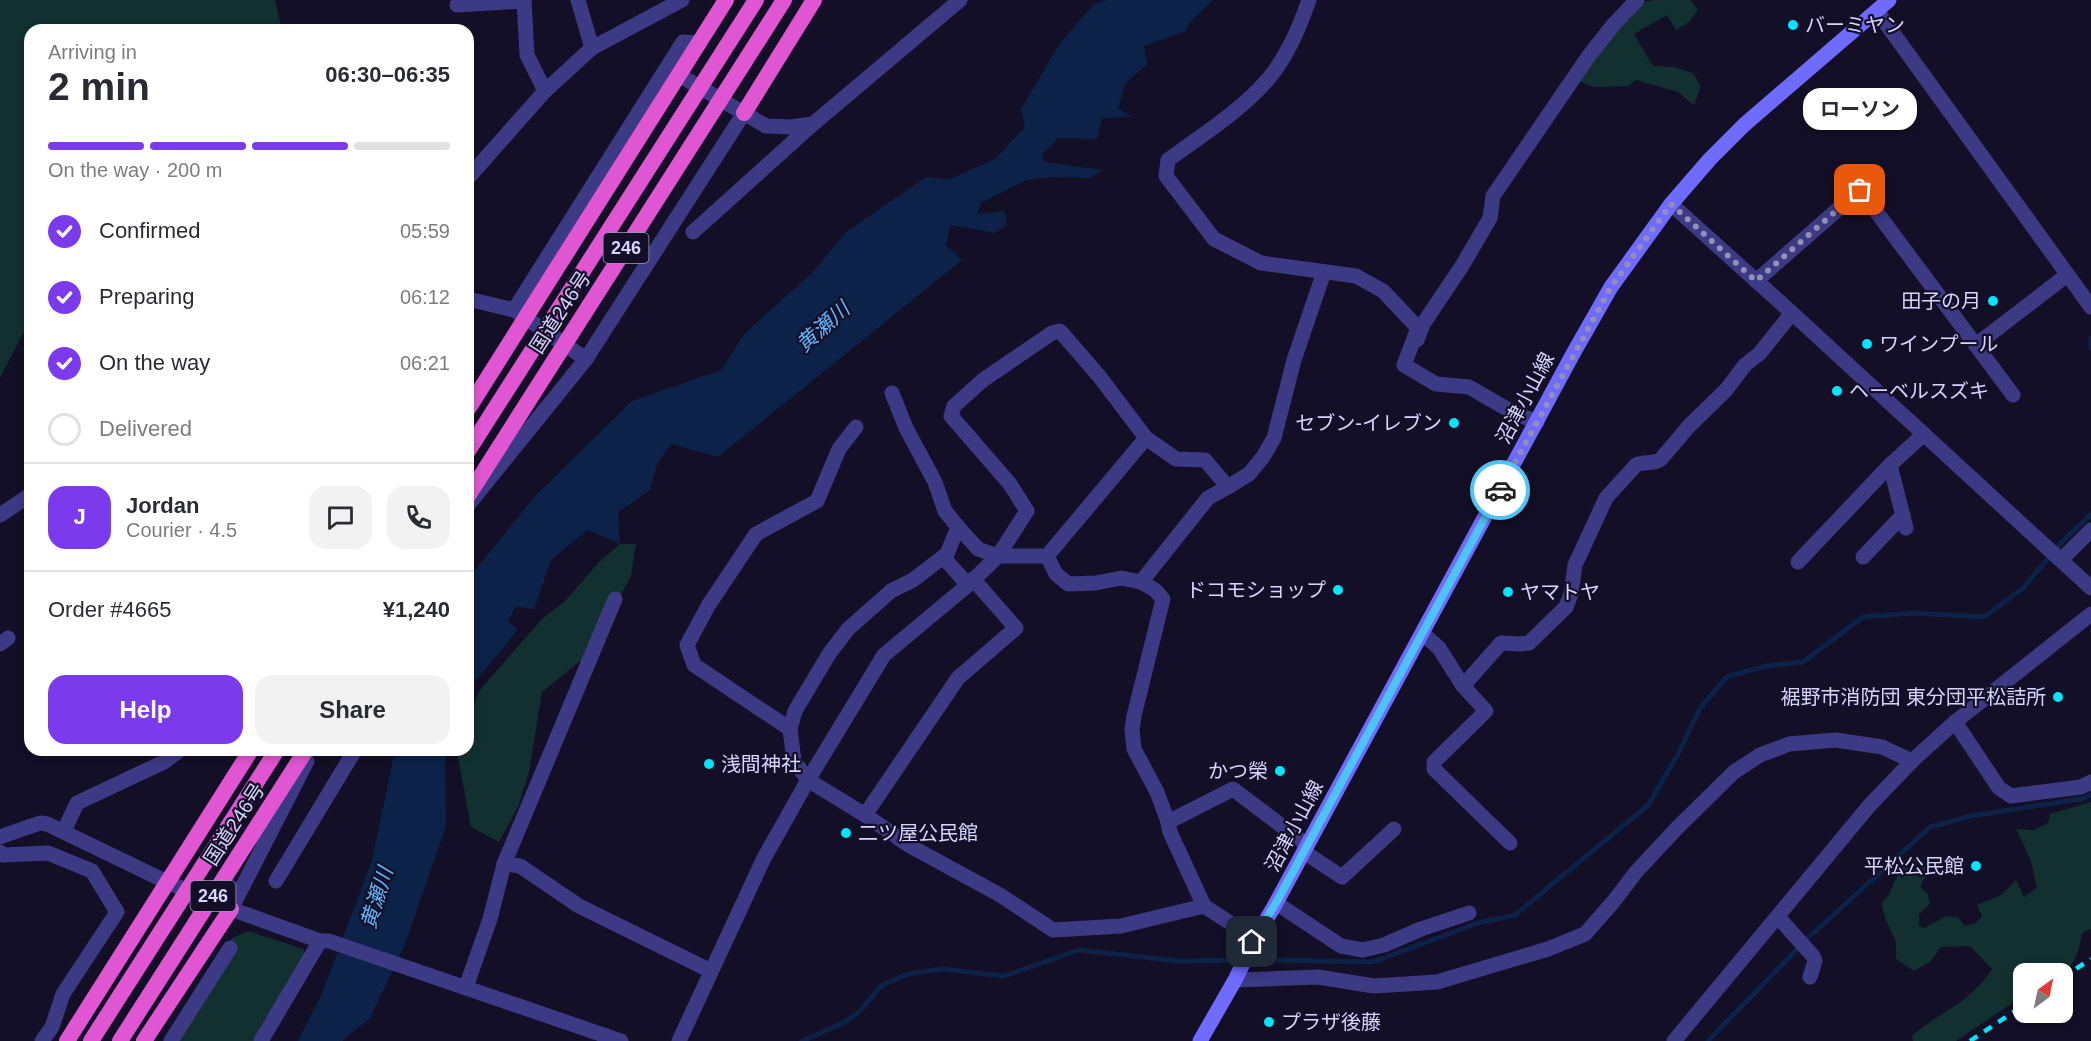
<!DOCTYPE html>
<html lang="en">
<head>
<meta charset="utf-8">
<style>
	:root { --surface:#fff; --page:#f2f2f3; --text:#2b2b33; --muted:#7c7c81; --line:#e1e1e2; --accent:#7c3aed }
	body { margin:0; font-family:Helvetica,"Noto Sans JP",sans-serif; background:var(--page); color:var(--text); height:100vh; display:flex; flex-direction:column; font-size:22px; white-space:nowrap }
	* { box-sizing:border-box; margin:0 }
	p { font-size:20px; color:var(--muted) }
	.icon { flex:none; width:33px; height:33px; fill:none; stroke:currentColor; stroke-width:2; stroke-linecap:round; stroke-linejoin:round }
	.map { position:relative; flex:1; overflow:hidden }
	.panel { position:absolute; left:24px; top:24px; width:450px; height:732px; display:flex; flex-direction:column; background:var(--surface); border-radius:18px; box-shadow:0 3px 9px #0003 }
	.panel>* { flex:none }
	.needle { width:39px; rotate:33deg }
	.tools { position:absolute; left:2013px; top:963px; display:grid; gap:12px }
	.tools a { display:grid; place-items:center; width:60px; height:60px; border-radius:12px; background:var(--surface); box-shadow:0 3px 9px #0003; font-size:30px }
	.pin { position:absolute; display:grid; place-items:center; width:51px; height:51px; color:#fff; margin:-26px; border-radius:12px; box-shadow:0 3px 9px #0006 }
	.courier { position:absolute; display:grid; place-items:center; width:60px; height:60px; margin:-30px; border:4px solid #4fc3f7; border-radius:50%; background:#fff; color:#222; box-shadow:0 2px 8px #0007 }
	.bubble { position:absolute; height:42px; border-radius:18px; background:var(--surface); box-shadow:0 3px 9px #0003; font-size:20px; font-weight:700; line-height:42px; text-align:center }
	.headline em { font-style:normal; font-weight:700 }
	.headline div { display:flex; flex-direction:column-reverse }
	.headline { display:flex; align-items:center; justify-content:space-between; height:102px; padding:0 24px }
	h1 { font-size:39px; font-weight:700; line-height:45px }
	.bar { display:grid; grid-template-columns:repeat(4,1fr); gap:9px 6px; align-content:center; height:72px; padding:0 24px }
	.bar i { height:8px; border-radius:4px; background:var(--line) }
	.bar .on { background:var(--accent) }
	.bar p { grid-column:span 4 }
	.line { display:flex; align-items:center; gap:15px; padding:0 24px; border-top:2px solid var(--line) }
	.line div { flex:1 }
	.round { display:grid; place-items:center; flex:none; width:63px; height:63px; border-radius:18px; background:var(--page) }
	ol { padding:0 24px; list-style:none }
	li { display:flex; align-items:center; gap:18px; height:66px }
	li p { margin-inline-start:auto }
	li .icon { padding:6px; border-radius:50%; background:var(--accent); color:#fff; stroke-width:4 }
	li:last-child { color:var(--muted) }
	li i { width:33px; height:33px; border:3px solid var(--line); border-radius:50% }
	.cta { display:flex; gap:12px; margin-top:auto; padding:12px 24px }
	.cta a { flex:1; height:69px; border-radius:18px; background:var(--accent); color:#fff; font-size:24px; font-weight:700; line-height:69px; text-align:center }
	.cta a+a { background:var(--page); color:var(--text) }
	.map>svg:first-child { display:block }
</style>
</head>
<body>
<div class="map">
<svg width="2091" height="1041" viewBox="0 0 2091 1041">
	<rect width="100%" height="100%" fill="#130f26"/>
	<g fill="#12302f">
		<path d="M0,0H275L282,30H30V320L0,378Z"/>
		<path d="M1655,0H1690L1698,10L1689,22L1676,30L1667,15L1634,34L1653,66L1674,67L1693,73L1701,86L1694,105L1678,92L1636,80L1629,86L1594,87L1576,80L1638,3Z"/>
		<path d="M620,544H636L631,576L590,653L542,692L529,772L518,807L499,842L471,827L457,752V750H468V721L479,691L542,619L565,601L599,562Z"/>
		<path d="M2091,802V929L2082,933C2080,947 2075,969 2059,974C2048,976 2034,974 2024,974L2023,988L2014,1002L1956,1041H1913L1912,1036C1941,1010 1970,1004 1992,969L1970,946L1941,947L1931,961L1914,971L1896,959V942L1885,918L1882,903L1889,894L1900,870L1916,855L1924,861L1927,873L1920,887L1927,893L1930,904L1919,914V926L1924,928L1946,916L1958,917L1965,926L1976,923L1982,916L1977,905L2001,895L2016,880L2024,897L2037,888L2031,861L2016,829L2034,830L2048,823L2050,814Z"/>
		<path d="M248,931L304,949V963L258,1041H166L232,938Z"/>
	</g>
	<g fill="#0c2248">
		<path d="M1107,0H1213L1190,22L1186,31L1144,46L1147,64L1125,84L1118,108L1131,117L1102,118L1097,139L1057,138L1052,145L1042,154L1045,162L1102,170L1091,178L1049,177L1024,181L982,202L977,214L1005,211L1007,225L995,233L951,225L946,245L962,260L718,457L671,444L657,464L650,490L618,512L620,544L588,530L551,560L534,609L515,607L508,621L518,630L473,684L468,685V579L536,495L632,401L721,370L745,333L811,274L846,232L926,177L950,179L995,159L1025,127L1021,109L1060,43L1094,4Z"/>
		<path d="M395,750H445L446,826L405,944L370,1018L342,1041H298L322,994L372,860Z"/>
	</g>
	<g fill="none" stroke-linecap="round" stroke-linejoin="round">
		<g stroke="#0c2248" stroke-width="5">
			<path d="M2091,338V348"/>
			<path d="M802,1041L845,1022L859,1012L882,985L908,974L942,969L1004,976L1079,950L1179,961L1265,960L1373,962L1478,923L1515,915L1648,805L1677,756L1700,708L1728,676L1767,666L1803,662L1863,617L1912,613L1984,617L2023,588L2060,544L2091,514"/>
			<path d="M1708,1041L1807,939L1930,827L1971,816L2081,799L2091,795"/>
		</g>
		<g stroke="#3d3a85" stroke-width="15">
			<path d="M524,0L527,55L545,91"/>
			<path d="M578,0L592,48"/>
			<path d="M1309,0C1299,28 1288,55 1269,78C1241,111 1202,135 1168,160L1166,176L1214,239L1261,263L1356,276L1383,291L1418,328L1404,365L1436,384L1469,387L1514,413L1537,422"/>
			<path d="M457,5L524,1"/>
			<path d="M1877,11L2091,307"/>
			<path d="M679,75L766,126L791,127L813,124L960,0"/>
			<path d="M468,178L545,91L592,48L682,0"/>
			<path d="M1671,204L1792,313L2091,588"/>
			<path d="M693,232L813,124"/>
			<path d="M1756,281L1860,190L2013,395"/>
			<path d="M468,299L514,310L586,359"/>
			<path d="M514,310L683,42L699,43"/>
			<path d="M1417,340L1423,324L1462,266L1490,218L1493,196L1588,57L1614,24L1637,0"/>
			<path d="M1976,345L2067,275"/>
			<path d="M892,393L906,428L935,482L945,511L958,527L947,554L943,557"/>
			<path d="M856,427L839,449L817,501L756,534L708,606L687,645L694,665L790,729L794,761L808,780L865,815L910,846L1000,895L1053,930L1121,926L1204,906L1255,939"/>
			<path d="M1890,465L1906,528"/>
			<path d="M1228,487L1249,474L1263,457L1274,438L1294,360L1324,272"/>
			<path d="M468,505L586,359L744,113"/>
			<path d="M0,515L30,495"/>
			<path d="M958,527L978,549L998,556H1047L1056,574L1068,584L1096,583L1121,578L1141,582L1155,590L1163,599L1134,716L1132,729L1134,749L1157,792L1168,822L1170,832L1204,906"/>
			<path d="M1047,556L1146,438"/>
			<path d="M1863,557L1903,515"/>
			<path d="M2061,560L2091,530"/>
			<path d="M1798,562L1890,465L1924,434"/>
			<path d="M1423,634L1439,648L1463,686L1501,643L1520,644L1529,643L1566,607L1571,594L1575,565L1606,498L1636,465C1645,461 1653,465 1661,459L1689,426L1726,390L1745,365L1760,353L1792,313"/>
			<path d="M0,644L8,638"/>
			<path d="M1463,686L1486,711L1434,762V769L1510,843"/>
			<path d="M1955,722L1999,788L2011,796L2081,787L2091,782"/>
			<path d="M790,729L795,711L829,654L848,629L891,591L913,580L943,557L968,585"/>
			<path d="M865,815L958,678L1016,628L973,579"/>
			<path d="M1168,822L1233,789L1307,845"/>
			<path d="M64,831L77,803L164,762L180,750"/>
			<path d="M0,837L40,823L47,824L167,882"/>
			<path d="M0,852L3,855L48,853L92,871L117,912L63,994L52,1027L42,1041"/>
			<path d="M1304,852L1342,877L1394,829"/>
			<path d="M504,864L615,599"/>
			<path d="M276,881L355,750"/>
			<path d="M1276,903L1341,946L1363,950L1384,945L1421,929L1469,913"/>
			<path d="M231,909L307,761"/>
			<path d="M1778,917L1813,956L1815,961L1810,977"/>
			<path d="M1235,980L1318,977L1374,986L1437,982L1548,949L1585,934L1614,901L1636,872L1678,827L1734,772L1760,755L1789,744L1836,740L1882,747L1912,761"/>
			<path d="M466,987L490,919L504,864L520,866L579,906L711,971"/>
			<path d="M171,1041L230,948"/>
			<path d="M261,1041L320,941"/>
			<path d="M679,1041L764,858L808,780L884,655L968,585L998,556L1027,511L1010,484L951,416L954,406L983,380L1052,333L1060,331L1099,376L1146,438L1176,459L1205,460L1228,487L1208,498L1141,582"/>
		</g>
		<g stroke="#3d3a85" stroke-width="15">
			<path d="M167,882L231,909L320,941H329L621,1041"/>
			<path d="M1674,1041L1869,806L1912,761L1955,722L2091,614"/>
		</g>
		<path stroke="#6f6bff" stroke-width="15" d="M1200,1041L1235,980L1255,939L1276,903L1574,352L1611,287L1671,204L1710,159L1744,125L1889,0"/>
		<g stroke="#e055d1" stroke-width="16">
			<path d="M744,113L814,0"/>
			<path d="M468,409L726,0"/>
			<path d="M67,1041L251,750"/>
			<path d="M144,1041L231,909"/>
		</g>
		<g stroke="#00e5ff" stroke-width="4.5" stroke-dasharray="9 8" stroke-linecap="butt">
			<path d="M2062,978L2091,959"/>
			<path d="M1970,1041L2024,1005"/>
		</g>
		<g stroke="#e055d1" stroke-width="16">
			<path d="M468,451L756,0"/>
			<path d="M468,496L784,0"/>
			<path d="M91,1041L277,750"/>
			<path d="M120,1041L306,750"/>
		</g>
	</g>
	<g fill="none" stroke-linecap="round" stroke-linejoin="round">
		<path stroke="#948fb3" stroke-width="6" stroke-dasharray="0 10.8" d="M1500,490L1611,287L1671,204L1756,281L1860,190"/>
		<path stroke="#4fc3f7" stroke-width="8" d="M1252,942L1276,903L1500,490"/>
	</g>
	<g fill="#00e5ff" stroke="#130f26" stroke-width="2">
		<circle cx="1793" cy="25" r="6"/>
		<circle cx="1993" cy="301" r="6"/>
		<circle cx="1867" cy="344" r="6"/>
		<circle cx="1837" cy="391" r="6"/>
		<circle cx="1454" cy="423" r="6"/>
		<circle cx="1338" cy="590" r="6"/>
		<circle cx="1508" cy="592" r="6"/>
		<circle cx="2058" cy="697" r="6"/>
		<circle cx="709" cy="764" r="6"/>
		<circle cx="1280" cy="771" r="6"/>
		<circle cx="846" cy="833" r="6"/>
		<circle cx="1976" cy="866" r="6"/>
		<circle cx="1269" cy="1022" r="6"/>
	</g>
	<g text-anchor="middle" stroke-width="4.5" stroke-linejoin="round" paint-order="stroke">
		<g fill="#130f26" stroke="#9e99be" stroke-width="1.5">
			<rect x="603.5" y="233" width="45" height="30" rx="4.5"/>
			<rect x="190.5" y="881" width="45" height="30" rx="4.5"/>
		</g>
		<g font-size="18" font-weight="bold" fill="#d9d4ff">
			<text x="626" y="254">246</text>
			<text x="213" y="902">246</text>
		</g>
		<g font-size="20" fill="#d9d4ff" stroke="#130f26" text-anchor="start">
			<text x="1805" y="32">バーミヤン</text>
			<text x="1981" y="308" text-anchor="end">田子の月</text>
			<text x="1879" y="351">ワインプール</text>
			<text x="1849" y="398">ヘーベルスズキ</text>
			<text x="1442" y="430" text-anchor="end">セブン-イレブン</text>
			<text x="1326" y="597" text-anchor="end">ドコモショップ</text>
			<text x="1520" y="599">ヤマトヤ</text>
			<text x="2046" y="704" text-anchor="end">裾野市消防団 東分団平松詰所</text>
			<text x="721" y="771">浅間神社</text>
			<text x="1268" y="778" text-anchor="end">かつ榮</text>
			<text x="858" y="840">二ツ屋公民館</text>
			<text x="1964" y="873" text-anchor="end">平松公民館</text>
			<text x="1281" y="1029">プラザ後藤</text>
		</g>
		<g font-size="20" fill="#d9d4ff" stroke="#130f26">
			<text transform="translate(560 312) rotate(-57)" y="7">国道246号</text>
			<text transform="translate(1525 398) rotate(-62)" y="7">沼津小山線</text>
			<text transform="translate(234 824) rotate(-57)" y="7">国道246号</text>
			<text transform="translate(1294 826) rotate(-62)" y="7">沼津小山線</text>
		</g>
		<g font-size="21" font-style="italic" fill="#62b6ff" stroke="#130f26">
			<text transform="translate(823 327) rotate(-42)" y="7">黄瀬川</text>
			<text transform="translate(377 898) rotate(-73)" y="7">黄瀬川</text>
		</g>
	</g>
</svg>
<div class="tools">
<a><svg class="needle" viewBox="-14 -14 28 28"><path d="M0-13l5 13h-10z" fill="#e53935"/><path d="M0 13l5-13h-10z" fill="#7c7c81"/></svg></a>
</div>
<div class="pin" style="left:1860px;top:190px;background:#ea580c"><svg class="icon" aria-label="bag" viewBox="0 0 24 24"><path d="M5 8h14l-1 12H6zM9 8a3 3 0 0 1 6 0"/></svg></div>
<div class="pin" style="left:1252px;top:942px;background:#1f2937"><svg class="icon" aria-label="home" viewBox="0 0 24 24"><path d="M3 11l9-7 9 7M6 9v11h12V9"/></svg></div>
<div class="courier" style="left:1500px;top:490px"><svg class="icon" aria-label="car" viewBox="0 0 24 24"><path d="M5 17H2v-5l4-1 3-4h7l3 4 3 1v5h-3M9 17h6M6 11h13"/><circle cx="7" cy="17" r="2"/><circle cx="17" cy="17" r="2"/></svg></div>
<div class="bubble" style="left:1803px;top:88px;width:114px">ローソン</div>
<section class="panel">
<div class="headline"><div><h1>2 min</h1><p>Arriving in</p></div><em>06:30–06:35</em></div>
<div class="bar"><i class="on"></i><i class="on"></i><i class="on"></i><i></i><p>On the way · 200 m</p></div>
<ol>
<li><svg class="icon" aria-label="check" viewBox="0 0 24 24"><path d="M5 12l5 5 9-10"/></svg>Confirmed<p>05:59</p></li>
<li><svg class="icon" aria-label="check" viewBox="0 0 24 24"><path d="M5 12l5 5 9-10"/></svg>Preparing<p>06:12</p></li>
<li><svg class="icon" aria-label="check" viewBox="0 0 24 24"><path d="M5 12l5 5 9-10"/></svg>On the way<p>06:21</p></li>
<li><i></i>Delivered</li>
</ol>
<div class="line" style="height:108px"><b class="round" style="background:var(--accent);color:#fff">J</b><div><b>Jordan</b><p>Courier · 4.5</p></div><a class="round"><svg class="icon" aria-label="chat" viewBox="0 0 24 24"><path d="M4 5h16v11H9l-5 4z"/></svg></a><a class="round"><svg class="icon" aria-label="phone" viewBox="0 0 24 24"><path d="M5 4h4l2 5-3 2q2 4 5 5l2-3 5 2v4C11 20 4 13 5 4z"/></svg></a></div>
<div class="line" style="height:78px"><div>Order #4665</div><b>¥1,240</b></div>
<div class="cta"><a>Help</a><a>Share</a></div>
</section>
</div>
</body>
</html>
